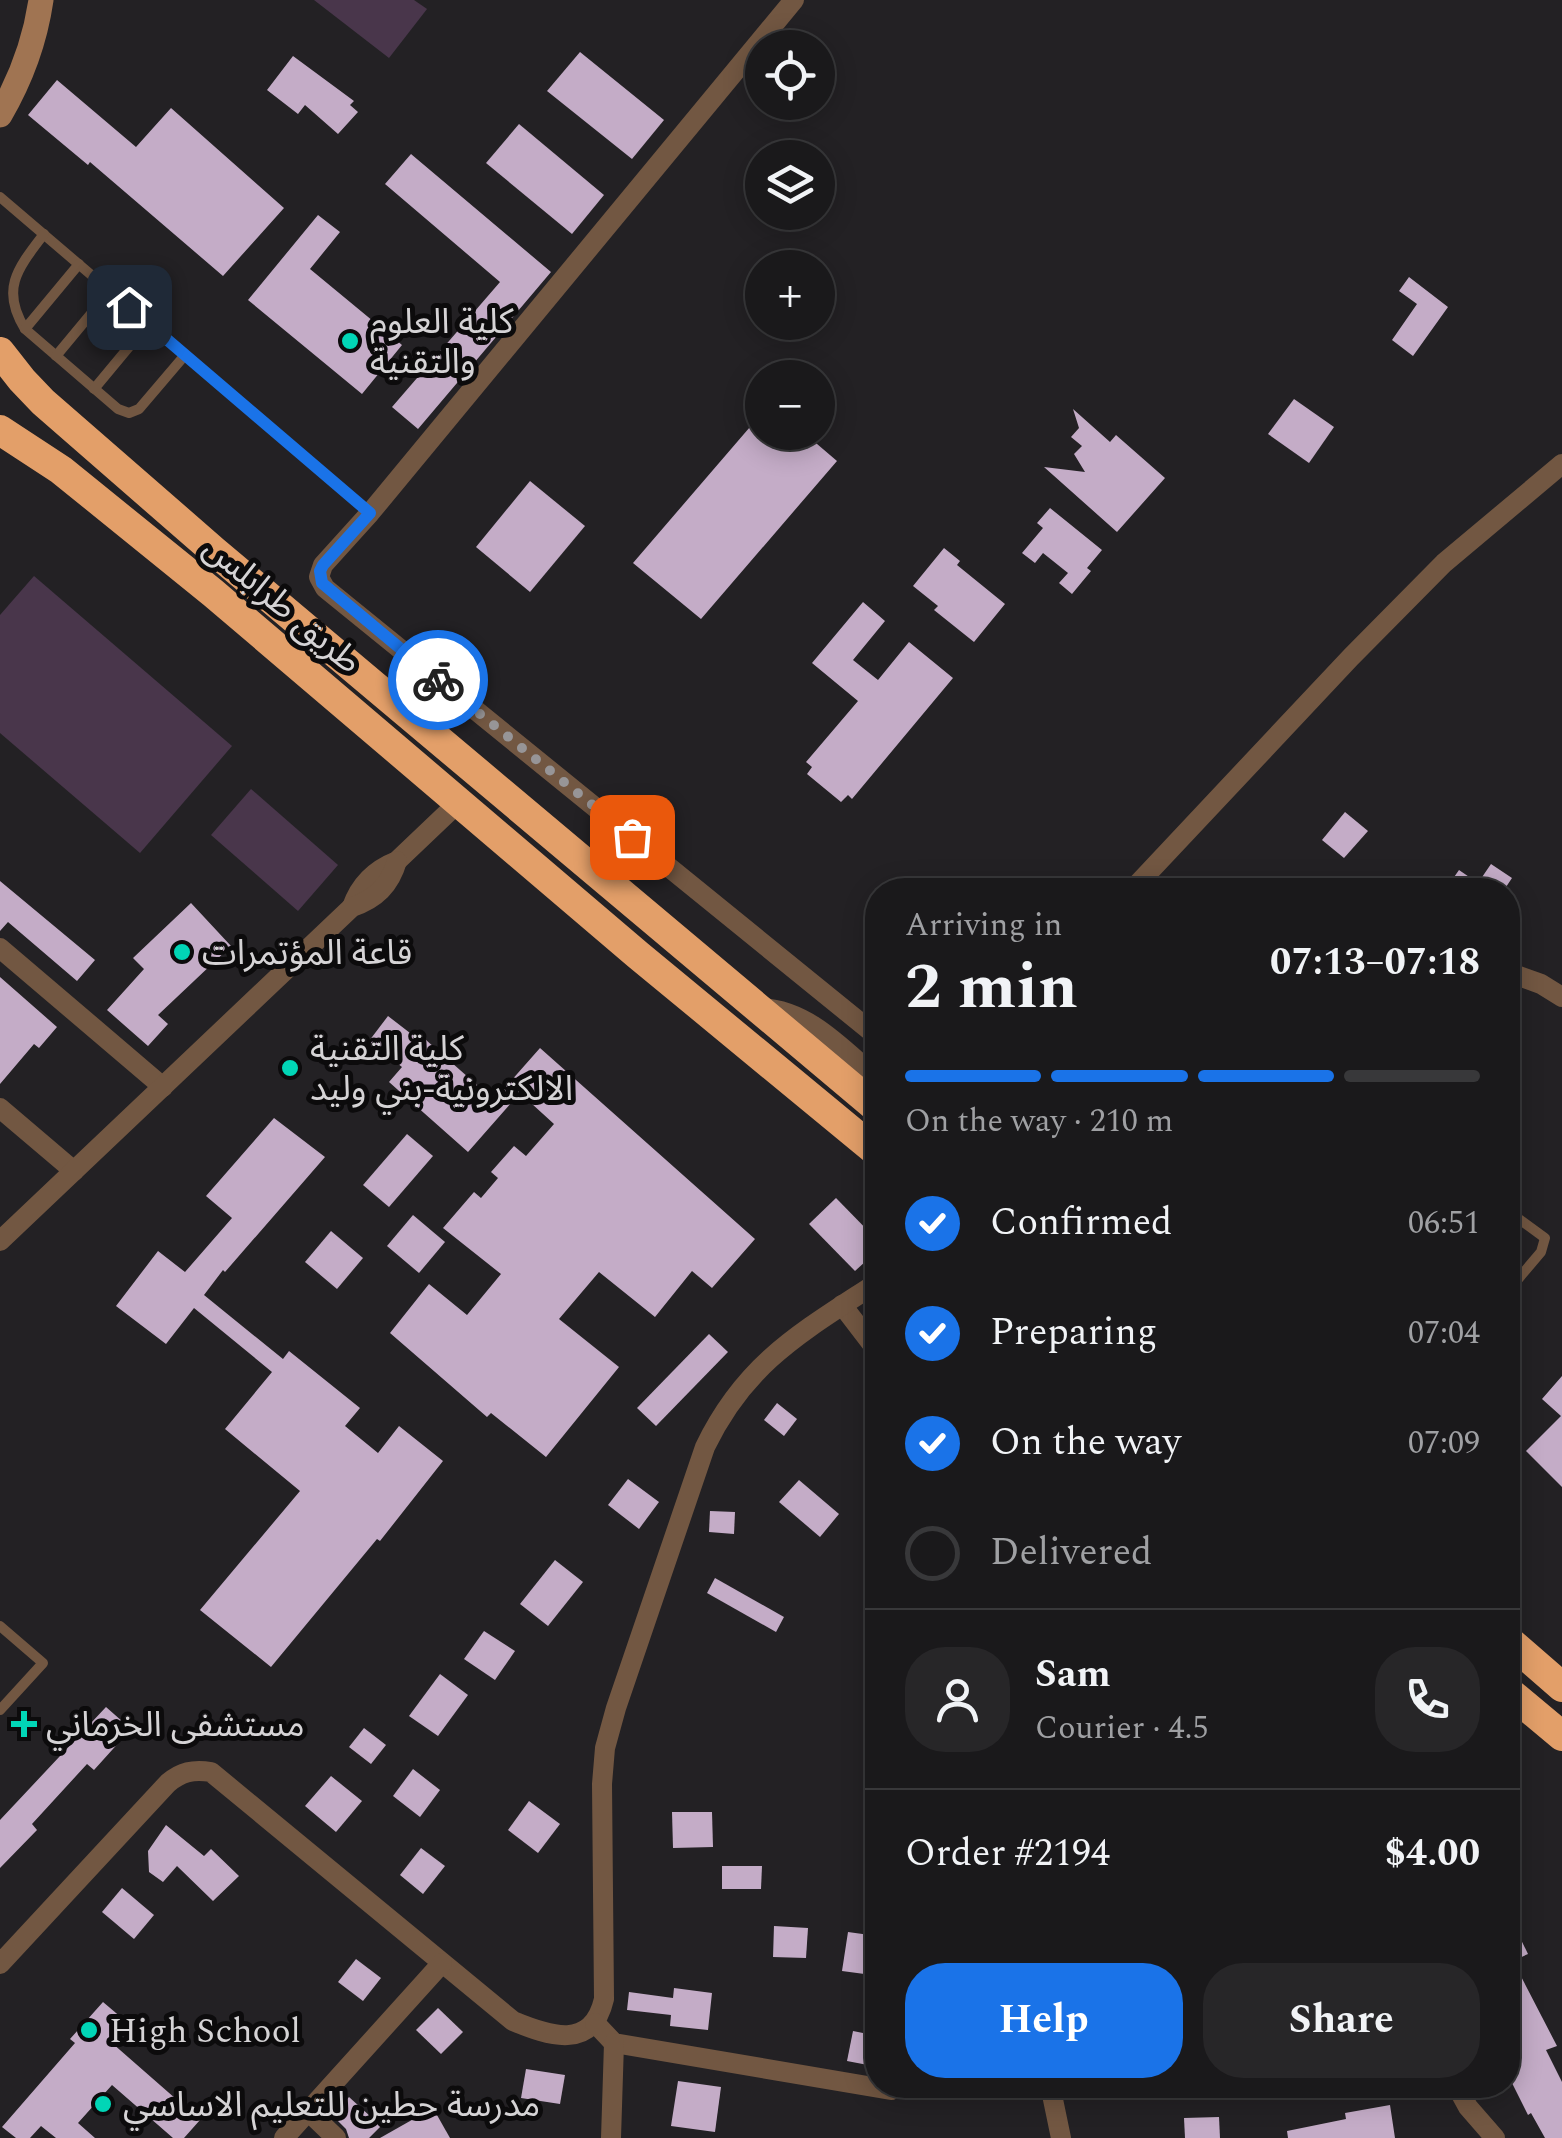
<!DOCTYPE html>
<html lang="en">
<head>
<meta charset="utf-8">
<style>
	:root { --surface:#1a191b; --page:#272628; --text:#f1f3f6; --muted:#9fa0a3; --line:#38383a; --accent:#1a73e8 }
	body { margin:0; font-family:Spectral,"Noto Sans Arabic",serif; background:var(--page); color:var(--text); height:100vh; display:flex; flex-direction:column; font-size:38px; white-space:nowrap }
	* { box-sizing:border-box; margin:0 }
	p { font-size:32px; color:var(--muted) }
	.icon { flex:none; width:55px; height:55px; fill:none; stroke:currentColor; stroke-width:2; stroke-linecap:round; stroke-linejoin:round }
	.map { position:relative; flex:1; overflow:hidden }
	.sheet { position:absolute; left:865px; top:878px; width:655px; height:1220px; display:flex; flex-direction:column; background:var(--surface); border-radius:40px; box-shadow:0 5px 25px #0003,0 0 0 2px var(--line) }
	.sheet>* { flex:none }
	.tools { position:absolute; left:745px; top:30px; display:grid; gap:20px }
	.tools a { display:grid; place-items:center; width:90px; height:90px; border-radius:50%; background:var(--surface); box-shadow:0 5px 25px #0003,0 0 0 2px var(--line); font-size:50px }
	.pin { position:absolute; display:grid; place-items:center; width:85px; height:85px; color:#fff; margin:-42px; border-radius:20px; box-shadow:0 5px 15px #0006 }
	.courier { position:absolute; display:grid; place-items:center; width:100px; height:100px; margin:-50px; border:8px solid #1a73e8; border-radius:50%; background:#fff; color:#222; box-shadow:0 2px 12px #0007 }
	.headline em { font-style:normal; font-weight:700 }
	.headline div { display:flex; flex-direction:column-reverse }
	.headline { display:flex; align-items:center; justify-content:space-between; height:170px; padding:0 40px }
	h1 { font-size:65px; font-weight:700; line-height:75px }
	.bar { display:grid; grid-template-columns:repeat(4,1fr); gap:15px 10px; align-content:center; height:120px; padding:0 40px }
	.bar i { height:12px; border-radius:8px; background:var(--line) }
	.bar .current { background:var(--accent) }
	.bar p { grid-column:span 4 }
	.line { display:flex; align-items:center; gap:25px; padding:0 40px; border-top:2px solid var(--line) }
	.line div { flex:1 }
	.round { display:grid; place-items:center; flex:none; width:105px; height:105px; border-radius:40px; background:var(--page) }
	ol { padding:0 40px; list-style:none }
	li { display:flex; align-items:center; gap:30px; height:110px }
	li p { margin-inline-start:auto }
	li .icon { padding:10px; border-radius:50%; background:var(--accent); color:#fff; stroke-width:4 }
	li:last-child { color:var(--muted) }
	li i { width:55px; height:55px; border:5px solid var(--line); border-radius:50% }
	.primary-button { display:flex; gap:20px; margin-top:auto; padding:20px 40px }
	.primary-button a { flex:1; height:115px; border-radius:40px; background:var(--accent); color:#fff; font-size:40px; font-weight:700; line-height:115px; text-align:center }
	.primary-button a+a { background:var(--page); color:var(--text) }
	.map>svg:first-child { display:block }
</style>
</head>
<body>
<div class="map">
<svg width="1562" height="2138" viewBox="0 0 1562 2138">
	<rect width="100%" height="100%" fill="#232124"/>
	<g fill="#49364b">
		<path d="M314,0H414L427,9L389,58Z"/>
		<path d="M34,576L232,746L140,853L0,733V615Z"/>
		<path d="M251,789L338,865L298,911L211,835Z"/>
	</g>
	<g fill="#c4acc7">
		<path d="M580,52L664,120L632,159L547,91Z"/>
		<path d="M293,56L354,101L350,105L358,112L338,134L305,105L298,114L267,90Z"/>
		<path d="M57,80L136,147L171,108L284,208L223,276L90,162L88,165L28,115Z"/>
		<path d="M519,124L604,195L572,234L486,163Z"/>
		<path d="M411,154L551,272L418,429L392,407L500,282L385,184Z"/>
		<path d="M318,215L340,232L310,269L402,345L362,394L248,300Z"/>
		<path d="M1409,277L1448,307L1413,356L1392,340L1417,304L1399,291Z"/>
		<path d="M1294,399L1334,427L1309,463L1268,434Z"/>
		<path d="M1073,409L1110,442L1116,435L1165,478L1117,532L1044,467L1085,472L1074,454L1082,446L1071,437L1079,428Z"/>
		<path d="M762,413V432H803L837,461L701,619L633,563Z"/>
		<path d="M530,481L585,526L530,592L476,547Z"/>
		<path d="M1050,508L1102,550L1087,568L1091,571L1072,594L1059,583L1068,573L1043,553L1035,563L1022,553L1043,528L1037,523Z"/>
		<path d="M944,548L960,561L957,565L1005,604L974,642L934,610L938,606L913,586Z"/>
		<path d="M863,602L885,621L853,660L878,680L909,642L953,678L852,799L848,795L841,802L807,774L812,767L806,762L858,701L812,663Z"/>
		<path d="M1345,812L1368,831L1344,858L1322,840Z"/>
		<path d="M1491,864L1512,878L1504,890H1445L1459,870L1478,883Z"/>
		<path d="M0,881L95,960L77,981L8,922L0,931Z"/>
		<path d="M191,903L231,946L158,1015L168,1024L148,1046L107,1010L144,969L133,958Z"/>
		<path d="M0,977L57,1027L39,1048L34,1044L0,1084Z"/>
		<path d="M388,1016L423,1043L426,1040L494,1100L540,1048L755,1239L712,1288L692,1271L655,1317L599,1272L559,1319L619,1367L546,1457L491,1413L487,1417L390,1333L429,1284L467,1315L501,1274L443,1228L474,1192L481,1198L498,1178L491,1172L514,1146L526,1156L554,1124L520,1093L468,1152L389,1082L402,1067L369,1041Z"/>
		<path d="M274,1118L325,1157L225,1272L223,1270L204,1295L283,1359L289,1351L360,1408L345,1426L378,1453L399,1426L443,1461L380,1541L377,1539L271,1667L200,1610L300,1491L225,1429L272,1372L194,1308L166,1344L116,1306L158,1251L185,1272L232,1218L206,1196Z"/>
		<path d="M407,1134L433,1156L389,1207L363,1185Z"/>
		<path d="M836,1198L878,1241V1250L855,1271L809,1224Z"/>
		<path d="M413,1215L445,1242L419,1273L387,1246Z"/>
		<path d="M331,1231L363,1258L337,1289L305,1262Z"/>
		<path d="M709,1334L728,1352L656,1426L637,1408Z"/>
		<path d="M1562,1376V1487L1526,1451L1561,1416L1542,1399Z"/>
		<path d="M777,1403L797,1419L784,1436L764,1420Z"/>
		<path d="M628,1479L659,1502L639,1529L608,1505Z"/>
		<path d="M799,1480L839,1514L820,1537L779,1502Z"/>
		<path d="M710,1511L735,1512L734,1534L709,1532Z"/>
		<path d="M555,1560L583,1582L548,1626L520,1604Z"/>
		<path d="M715,1578L784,1617L776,1632L707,1593Z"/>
		<path d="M484,1631L515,1651L495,1680L464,1659Z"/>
		<path d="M440,1674L468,1695L438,1736L409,1716Z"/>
		<path d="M106,1707L131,1729L94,1770L87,1764L32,1824L37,1830L0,1868V1820Z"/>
		<path d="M364,1728L386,1745L371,1764L349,1747Z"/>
		<path d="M413,1769L440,1790L420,1817L393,1796Z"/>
		<path d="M331,1776L362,1801L336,1832L305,1806Z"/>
		<path d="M529,1801L560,1824L538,1853L508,1830Z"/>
		<path d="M672,1812H712L713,1847L673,1848Z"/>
		<path d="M166,1825L204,1856L211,1849L239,1876L213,1901L177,1866L163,1882L149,1872L148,1851Z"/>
		<path d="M421,1848L445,1866L423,1894L400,1875Z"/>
		<path d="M722,1866H762L761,1889H722Z"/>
		<path d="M122,1888L154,1915L134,1939L102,1912Z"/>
		<path d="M1508,1913L1528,1954L1513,1961L1557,2046L1546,2050L1562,2082V2138H1545L1531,2113L1528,2115L1508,2075Z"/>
		<path d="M774,1926L808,1928L806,1958L773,1957Z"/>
		<path d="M848,1932L877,1936L872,1975L842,1971Z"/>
		<path d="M356,1959L381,1978L363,2001L338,1982Z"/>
		<path d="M674,1988L712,1993L708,2030L670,2026L671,2015L627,2010L629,1992L673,1998Z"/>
		<path d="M103,2002L129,2024L112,2043L200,2120L184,2138H173L112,2085L78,2123L95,2138H56L41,2126L30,2138H16L2,2127L75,2043L70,2039Z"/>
		<path d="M438,2008L463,2032L441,2054L416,2030Z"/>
		<path d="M853,2031L878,2036L873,2066L847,2061Z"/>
		<path d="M526,2069L565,2075L560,2104L521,2098Z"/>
		<path d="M678,2081L721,2087L715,2132L671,2126Z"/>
		<path d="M349,2097L381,2126L369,2138H349L346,2129L333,2116Z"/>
		<path d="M1390,2105L1395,2138H1288L1287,2131L1346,2119L1345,2113Z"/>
		<path d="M433,2108L450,2138H380Z"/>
		<path d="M1219,2117L1220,2138H1185L1184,2118Z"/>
	</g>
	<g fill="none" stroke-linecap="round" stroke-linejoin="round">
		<g stroke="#725742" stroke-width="10">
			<path d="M0,197L370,513"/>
			<path d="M44,234C18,268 0,289 25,329L118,409L129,413L139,409L185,355"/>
			<path d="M25,329L79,264"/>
			<path d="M56,356L110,291"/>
			<path d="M94,389L148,324"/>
			<path d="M1508,1211L1545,1238L1541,1252L1508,1291"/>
			<path d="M0,1626L43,1663L0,1710"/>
		</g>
		<g stroke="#725742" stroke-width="20">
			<path d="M794,0L370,513L323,565L319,577L325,588L878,1037"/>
			<path d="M1132,890L1351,657L1444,563L1562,464"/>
			<path d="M352,907C360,884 374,870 397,861L459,802"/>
			<path d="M0,948L163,1087"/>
			<path d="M1508,972L1541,984L1562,997"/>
			<path d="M762,1008C810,1011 843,1050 878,1079"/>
			<path d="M0,1108L74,1171"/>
			<path d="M0,1241L352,907C376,899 390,885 397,861"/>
			<path d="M842,1305L878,1352"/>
			<path d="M0,1964L168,1783C181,1772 193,1769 211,1772L513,2021C549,2036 592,2051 604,1999L602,1784L605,1748L616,1708L705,1447C746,1362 802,1332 878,1282"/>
			<path d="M595,2023L614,2043L891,2090"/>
			<path d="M1050,2085L1061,2138"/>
			<path d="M1456,2085L1468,2107L1495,2138"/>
			<path d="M308,2111L336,2138"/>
			<path d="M284,2138L442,1963"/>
			<path d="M611,2138L614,2043"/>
		</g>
		<path stroke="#a07452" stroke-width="25" d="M0,115C21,79 35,41 41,0"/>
		<g stroke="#e39f69" stroke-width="30">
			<path d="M0,352L22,380L43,402L214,551L878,1109"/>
			<path d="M0,430L61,470L213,593L638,955L878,1153"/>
			<path d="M1508,1640L1562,1687"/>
			<path d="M1508,1691L1562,1736"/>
		</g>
	</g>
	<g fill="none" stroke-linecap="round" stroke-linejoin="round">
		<path stroke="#979597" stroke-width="10" stroke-dasharray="0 18" d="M438,680L632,837"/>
		<path stroke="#1a73e8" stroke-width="12" d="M129,307L370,513L323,565L320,571L322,583L438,680"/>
	</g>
	<g fill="#01d5b6" stroke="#0c0b0c" stroke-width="4">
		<circle cx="350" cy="341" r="10"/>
		<circle cx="182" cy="952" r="10"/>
		<circle cx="290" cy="1068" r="10"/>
		<path d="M19 1709h10v10h10v10h-10v10h-10v-10h-10v-10h10z"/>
		<circle cx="89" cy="2030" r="10"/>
		<circle cx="103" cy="2104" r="10"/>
	</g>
	<g text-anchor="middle" stroke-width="10" stroke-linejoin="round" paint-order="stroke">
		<g font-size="35" fill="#d5d3d5" stroke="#0c0b0c" text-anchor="start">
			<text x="370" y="333">كلية العلوم<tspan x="370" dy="40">والتقنية</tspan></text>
			<text x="202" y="964">قاعة المؤتمرات</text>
			<text x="310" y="1060">كلية التقنية<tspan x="310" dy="40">الالكترونية-بني وليد</tspan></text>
			<text x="46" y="1736">مستشفى الخرماني</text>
			<text x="109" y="2042">High School</text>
			<text x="123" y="2116">مدرسة حطين للتعليم الاساسي</text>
		</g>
		<g font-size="35" fill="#d5d3d5" stroke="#0c0b0c">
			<text transform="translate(283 604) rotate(40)" y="12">طريق طرابلس</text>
		</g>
	</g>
</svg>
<div class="tools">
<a><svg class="icon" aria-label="locate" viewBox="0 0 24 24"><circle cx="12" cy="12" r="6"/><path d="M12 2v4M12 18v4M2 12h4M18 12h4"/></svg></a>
<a><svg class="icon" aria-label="layers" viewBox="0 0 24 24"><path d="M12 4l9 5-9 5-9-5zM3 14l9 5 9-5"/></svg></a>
<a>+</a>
<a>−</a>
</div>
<div class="pin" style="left:632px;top:837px;background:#ea580c"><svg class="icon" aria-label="bag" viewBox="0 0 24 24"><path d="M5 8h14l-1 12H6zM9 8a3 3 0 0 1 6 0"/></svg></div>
<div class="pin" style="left:129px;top:307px;background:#1f2937"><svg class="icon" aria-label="home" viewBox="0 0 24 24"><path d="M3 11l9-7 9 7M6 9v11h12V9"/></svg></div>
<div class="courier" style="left:438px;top:680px"><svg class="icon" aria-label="bike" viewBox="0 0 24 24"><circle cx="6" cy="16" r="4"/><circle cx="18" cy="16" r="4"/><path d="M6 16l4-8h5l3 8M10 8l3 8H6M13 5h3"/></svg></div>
<section class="sheet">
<div class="headline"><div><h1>2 min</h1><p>Arriving in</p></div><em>07:13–07:18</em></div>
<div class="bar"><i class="current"></i><i class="current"></i><i class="current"></i><i></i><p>On the way · 210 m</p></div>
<ol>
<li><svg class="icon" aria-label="check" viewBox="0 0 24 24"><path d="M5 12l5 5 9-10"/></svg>Confirmed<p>06:51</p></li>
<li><svg class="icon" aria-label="check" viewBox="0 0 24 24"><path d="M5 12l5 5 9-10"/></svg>Preparing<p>07:04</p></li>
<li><svg class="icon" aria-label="check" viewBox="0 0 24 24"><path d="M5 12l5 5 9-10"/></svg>On the way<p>07:09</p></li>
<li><i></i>Delivered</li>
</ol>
<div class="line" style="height:180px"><a class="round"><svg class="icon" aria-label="person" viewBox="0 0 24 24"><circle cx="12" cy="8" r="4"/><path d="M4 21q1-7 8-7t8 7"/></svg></a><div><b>Sam</b><p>Courier · 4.5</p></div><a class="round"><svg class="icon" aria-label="phone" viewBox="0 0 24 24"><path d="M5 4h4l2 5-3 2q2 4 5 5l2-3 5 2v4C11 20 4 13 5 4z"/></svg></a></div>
<div class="line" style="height:130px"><div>Order #2194</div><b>$4.00</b></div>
<div class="primary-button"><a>Help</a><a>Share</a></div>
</section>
</div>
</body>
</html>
